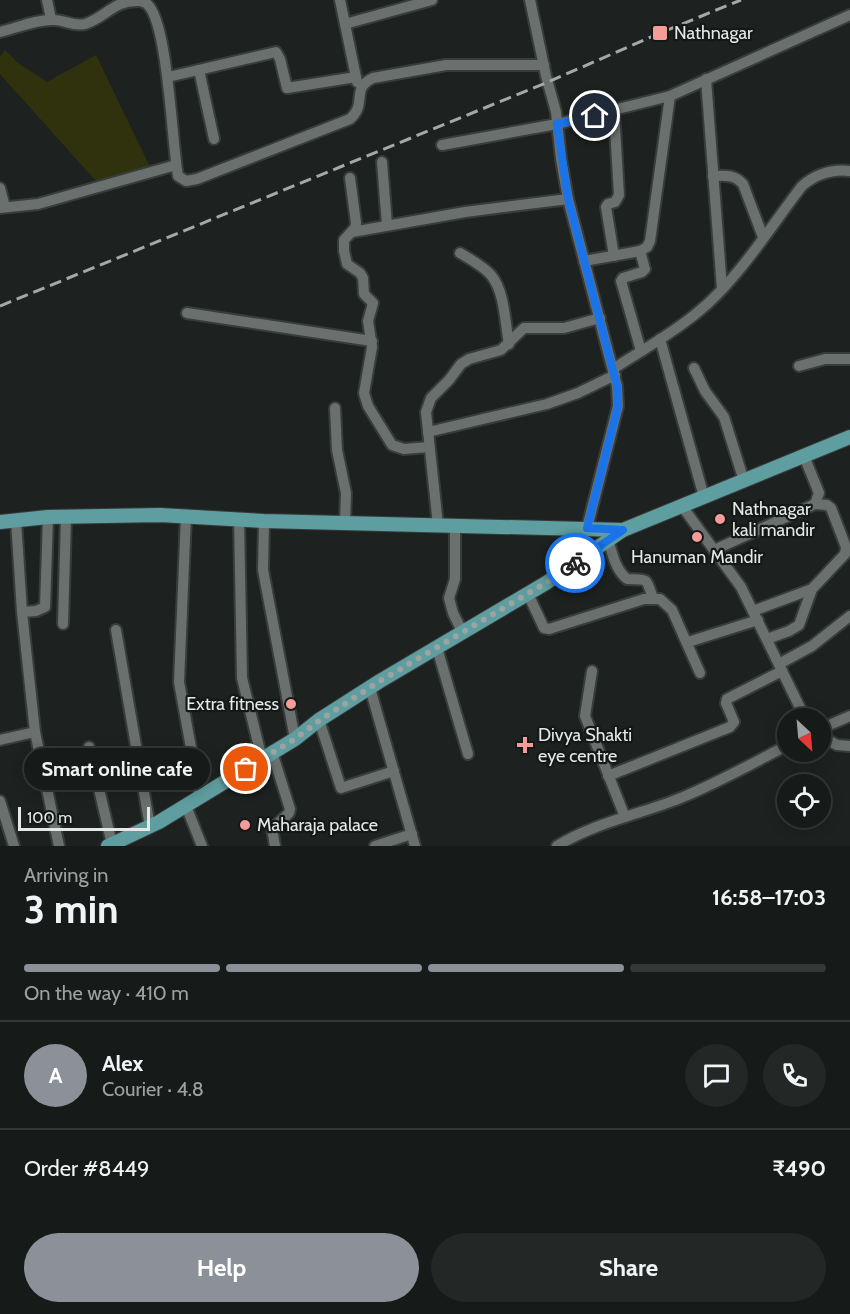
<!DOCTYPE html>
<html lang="en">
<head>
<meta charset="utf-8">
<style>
	:root { --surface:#161a18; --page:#232725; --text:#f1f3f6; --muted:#9ea1a2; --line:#353837; --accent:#8c9099 }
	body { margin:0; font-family:Cabin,sans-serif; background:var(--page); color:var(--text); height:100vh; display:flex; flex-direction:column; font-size:22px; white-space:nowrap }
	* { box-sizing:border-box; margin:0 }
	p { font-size:20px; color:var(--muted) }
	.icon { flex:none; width:33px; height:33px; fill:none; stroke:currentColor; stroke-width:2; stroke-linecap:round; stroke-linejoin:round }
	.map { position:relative; height:846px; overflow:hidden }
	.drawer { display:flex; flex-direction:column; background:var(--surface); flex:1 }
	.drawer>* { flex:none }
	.needle { width:39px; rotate:154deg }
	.buttons { position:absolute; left:777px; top:708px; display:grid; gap:12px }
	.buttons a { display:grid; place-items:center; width:54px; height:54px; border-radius:50%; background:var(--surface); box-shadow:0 3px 15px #0003,0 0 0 2px var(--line); font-size:30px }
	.scale { position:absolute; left:18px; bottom:15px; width:132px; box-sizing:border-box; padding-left:6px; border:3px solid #e4e8e6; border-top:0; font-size:16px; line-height:21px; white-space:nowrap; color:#e4e8e6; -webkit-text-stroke:4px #141917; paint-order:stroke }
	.pin { position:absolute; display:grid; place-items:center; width:51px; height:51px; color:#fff; margin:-26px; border:3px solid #fff; border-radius:50%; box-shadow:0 2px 6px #0007 }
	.courier { position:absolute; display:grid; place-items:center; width:60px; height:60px; margin:-30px; border:4px solid #1a73e8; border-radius:50%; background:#fff; color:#222; box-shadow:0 2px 8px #0007 }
	.bubble { position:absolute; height:42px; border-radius:21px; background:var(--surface); box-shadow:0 3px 15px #0003,0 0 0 2px var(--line); font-size:20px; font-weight:700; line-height:42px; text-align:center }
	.head em { font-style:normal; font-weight:700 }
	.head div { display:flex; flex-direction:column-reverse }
	.head { display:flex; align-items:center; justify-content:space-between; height:102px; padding:0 24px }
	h1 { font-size:39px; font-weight:700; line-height:45px }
	.bar { display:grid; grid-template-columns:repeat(4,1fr); gap:9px 6px; align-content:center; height:72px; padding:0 24px }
	.bar i { height:8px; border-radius:4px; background:var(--line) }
	.bar .selected { background:var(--accent) }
	.bar p { grid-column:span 4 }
	.line { display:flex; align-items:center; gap:15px; padding:0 24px; border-top:2px solid var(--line) }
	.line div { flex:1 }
	.round { display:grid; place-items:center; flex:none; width:63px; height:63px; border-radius:32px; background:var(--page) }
	.button { display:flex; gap:12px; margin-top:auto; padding:12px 24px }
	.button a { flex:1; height:69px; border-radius:36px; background:var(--accent); color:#fff; font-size:24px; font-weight:700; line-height:69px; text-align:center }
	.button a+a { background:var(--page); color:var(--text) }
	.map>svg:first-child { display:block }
</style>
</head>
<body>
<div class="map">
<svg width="850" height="846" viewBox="0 0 850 846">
	<rect width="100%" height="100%" fill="#1d2220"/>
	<path fill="#30320d" d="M5,50L18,63L47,82L96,55L150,167L110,183L96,181L0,74V57Z"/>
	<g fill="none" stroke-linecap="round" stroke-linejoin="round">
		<g stroke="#383c3a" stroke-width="14">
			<g id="minor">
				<path d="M47,0L51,19"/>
				<path d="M340,0L357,82"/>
				<path d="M530,0L546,76L556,112L561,159L568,199L617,386L618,406L587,528"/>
				<path d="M345,24L432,0"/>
				<path d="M0,32C17,28 37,19 54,20C65,20 74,27 85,24C107,17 113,0 139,1C141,1 146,3 147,4C168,21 172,145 178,176L186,181L197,179L350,119C368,103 350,89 373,78L446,65H544"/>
				<path d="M199,70L214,139"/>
				<path d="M168,77L276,52L280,59L287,88L356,77"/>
				<path d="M706,79L722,289"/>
				<path d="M614,111L619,195L615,202L608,204L606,207L614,256"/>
				<path d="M442,145L557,124L670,96L850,15"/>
				<path d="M382,162L387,225"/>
				<path d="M713,176C725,176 734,174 743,184L763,237"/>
				<path d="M350,178L356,223L355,228L344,240V251L347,264L360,273L363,278L364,294L373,303L368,321L372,347L364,393L368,406L392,445L404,449L429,447"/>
				<path d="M0,188L5,207"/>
				<path d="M0,208L38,204L176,165"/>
				<path d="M352,232L465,212L568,199"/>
				<path d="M640,251L645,269L642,272L623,278L621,281L641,351"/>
				<path d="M460,253C470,259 483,266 491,275C505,292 505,323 509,344"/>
				<path d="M584,261L640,251L647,247L650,241L670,96"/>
				<path d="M187,313L372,341"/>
				<path d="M660,339L704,497"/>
				<path d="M799,366L825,359H850"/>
				<path d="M694,368L705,391L724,417L744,481"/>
				<path d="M613,369C642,350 672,334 698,312C737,281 771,226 802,186C816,174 831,169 850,171"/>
				<path d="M335,408L337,450L346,493L345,523"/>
				<path d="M428,432L547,404L578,393L615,375"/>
				<path d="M682,506L741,587L805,718"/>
				<path d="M186,516L179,682L200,797"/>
				<path d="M239,519L242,678L262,759"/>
				<path d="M16,520L22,612L35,732L59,846"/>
				<path d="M264,521L263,570L295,739"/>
				<path d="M438,525L426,412L431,398L449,380L461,364L469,359L501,350L524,328H564L600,318"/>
				<path d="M455,525V579L449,598L453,613L463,633"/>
				<path d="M608,540C613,555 615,569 627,579C650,580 645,577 653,598"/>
				<path d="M714,550L815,504L819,493L804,456"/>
				<path d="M528,594L544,628L549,629L644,599H660L672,610L700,673"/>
				<path d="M753,611L812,589"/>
				<path d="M22,612L36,611L45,607L48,517"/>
				<path d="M63,624L66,517"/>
				<path d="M116,630L150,827"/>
				<path d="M767,639L789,631L799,625L812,589L845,554L846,547L831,508L827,505L815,504"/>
				<path d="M688,642L758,620"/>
				<path d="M437,648L468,754"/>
				<path d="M779,664L812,646L850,616"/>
				<path d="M592,671L585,716L625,817"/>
				<path d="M370,688L415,846"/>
				<path d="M319,720L341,788L394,771"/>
				<path d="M820,729L850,716"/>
				<path d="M820,736L837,745L850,746"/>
				<path d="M0,740L35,732"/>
				<path d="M89,747L112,844"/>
				<path d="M272,752L290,809L289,813L272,829L275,846"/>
				<path d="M608,776L730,727L734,722L726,703L727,699L782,671"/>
				<path d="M0,801L14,846"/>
				<path d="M186,806L202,846"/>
				<path d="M375,846L412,834"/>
				<path d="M557,846C596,822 642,814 683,797C719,782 753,763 788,745"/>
			</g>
		</g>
		<g stroke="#383c3a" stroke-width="16">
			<g id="major">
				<path d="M0,522L48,517L160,515L264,521L623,530"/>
				<path d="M108,846L159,822L295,739L319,720L380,681L546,583L623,530L850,437"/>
			</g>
		</g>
		<use href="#minor" stroke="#6a706d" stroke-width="10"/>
		<use href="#major" stroke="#5f9ea0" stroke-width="14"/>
		<path stroke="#a4a8a6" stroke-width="3" stroke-dasharray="12 6" stroke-linecap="butt" d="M0,306L548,82L660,33L741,0"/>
	</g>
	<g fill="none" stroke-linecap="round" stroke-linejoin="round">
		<path stroke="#9ea3a1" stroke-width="6" stroke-dasharray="0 10.8" d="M246,769L295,739L320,720L380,681L546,583L575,563"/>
		<path stroke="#1a73e8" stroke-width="8" d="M575,563L623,530L587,528L618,406L617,386L568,199L557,124L595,116"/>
	</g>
	<g fill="#f59b98" stroke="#141917" stroke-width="2">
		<rect x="652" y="25" width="16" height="16" rx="3"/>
		<circle cx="720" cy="519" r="6"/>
		<circle cx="697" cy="537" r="6"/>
		<circle cx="291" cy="704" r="6"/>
		<path d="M522 736h6v6h6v6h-6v6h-6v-6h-6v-6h6z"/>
		<circle cx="245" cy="825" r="6"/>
	</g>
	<g text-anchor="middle" stroke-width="4.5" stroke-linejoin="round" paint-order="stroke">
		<g font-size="18" fill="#e4e8e6" stroke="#141917" text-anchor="start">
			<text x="674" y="39">Nathnagar</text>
			<text x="732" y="515">Nathnagar<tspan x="732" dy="21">kali mandir</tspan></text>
			<text x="697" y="563" text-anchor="middle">Hanuman Mandir</text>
			<text x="279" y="710" text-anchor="end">Extra fitness</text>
			<text x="538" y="741">Divya Shakti<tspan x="538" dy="21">eye centre</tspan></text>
			<text x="257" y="831">Maharaja palace</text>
		</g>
	</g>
</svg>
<div class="buttons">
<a><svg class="needle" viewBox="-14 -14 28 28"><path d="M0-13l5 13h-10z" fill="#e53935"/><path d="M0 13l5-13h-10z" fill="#9ea1a2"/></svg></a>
<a><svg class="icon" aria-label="locate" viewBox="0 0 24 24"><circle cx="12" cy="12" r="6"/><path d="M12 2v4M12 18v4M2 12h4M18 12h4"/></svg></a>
</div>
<div class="scale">100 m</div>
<div class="pin" style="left:246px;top:769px;background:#ea580c"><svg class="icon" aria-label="bag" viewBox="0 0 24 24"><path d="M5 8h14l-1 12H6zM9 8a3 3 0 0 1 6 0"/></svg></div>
<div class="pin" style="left:595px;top:116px;background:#1f2937"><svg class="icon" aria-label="home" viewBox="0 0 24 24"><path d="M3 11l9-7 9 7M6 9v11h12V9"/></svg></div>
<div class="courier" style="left:575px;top:563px"><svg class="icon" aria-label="bike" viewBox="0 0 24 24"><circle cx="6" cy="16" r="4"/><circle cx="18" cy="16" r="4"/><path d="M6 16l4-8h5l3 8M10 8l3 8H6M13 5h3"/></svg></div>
<div class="bubble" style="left:24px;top:748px;width:186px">Smart online cafe</div>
</div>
<section class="drawer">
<div class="head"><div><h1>3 min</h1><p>Arriving in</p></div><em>16:58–17:03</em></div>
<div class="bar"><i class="selected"></i><i class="selected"></i><i class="selected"></i><i></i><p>On the way · 410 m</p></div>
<div class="line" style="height:108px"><b class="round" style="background:var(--accent);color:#fff">A</b><div><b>Alex</b><p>Courier · 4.8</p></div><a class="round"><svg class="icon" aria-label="chat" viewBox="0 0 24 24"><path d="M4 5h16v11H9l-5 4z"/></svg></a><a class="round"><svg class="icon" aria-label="phone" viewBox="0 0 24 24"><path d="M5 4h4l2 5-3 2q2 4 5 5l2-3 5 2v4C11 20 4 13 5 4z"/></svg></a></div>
<div class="line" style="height:78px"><div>Order #8449</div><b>₹490</b></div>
<div class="button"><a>Help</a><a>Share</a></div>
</section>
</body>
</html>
